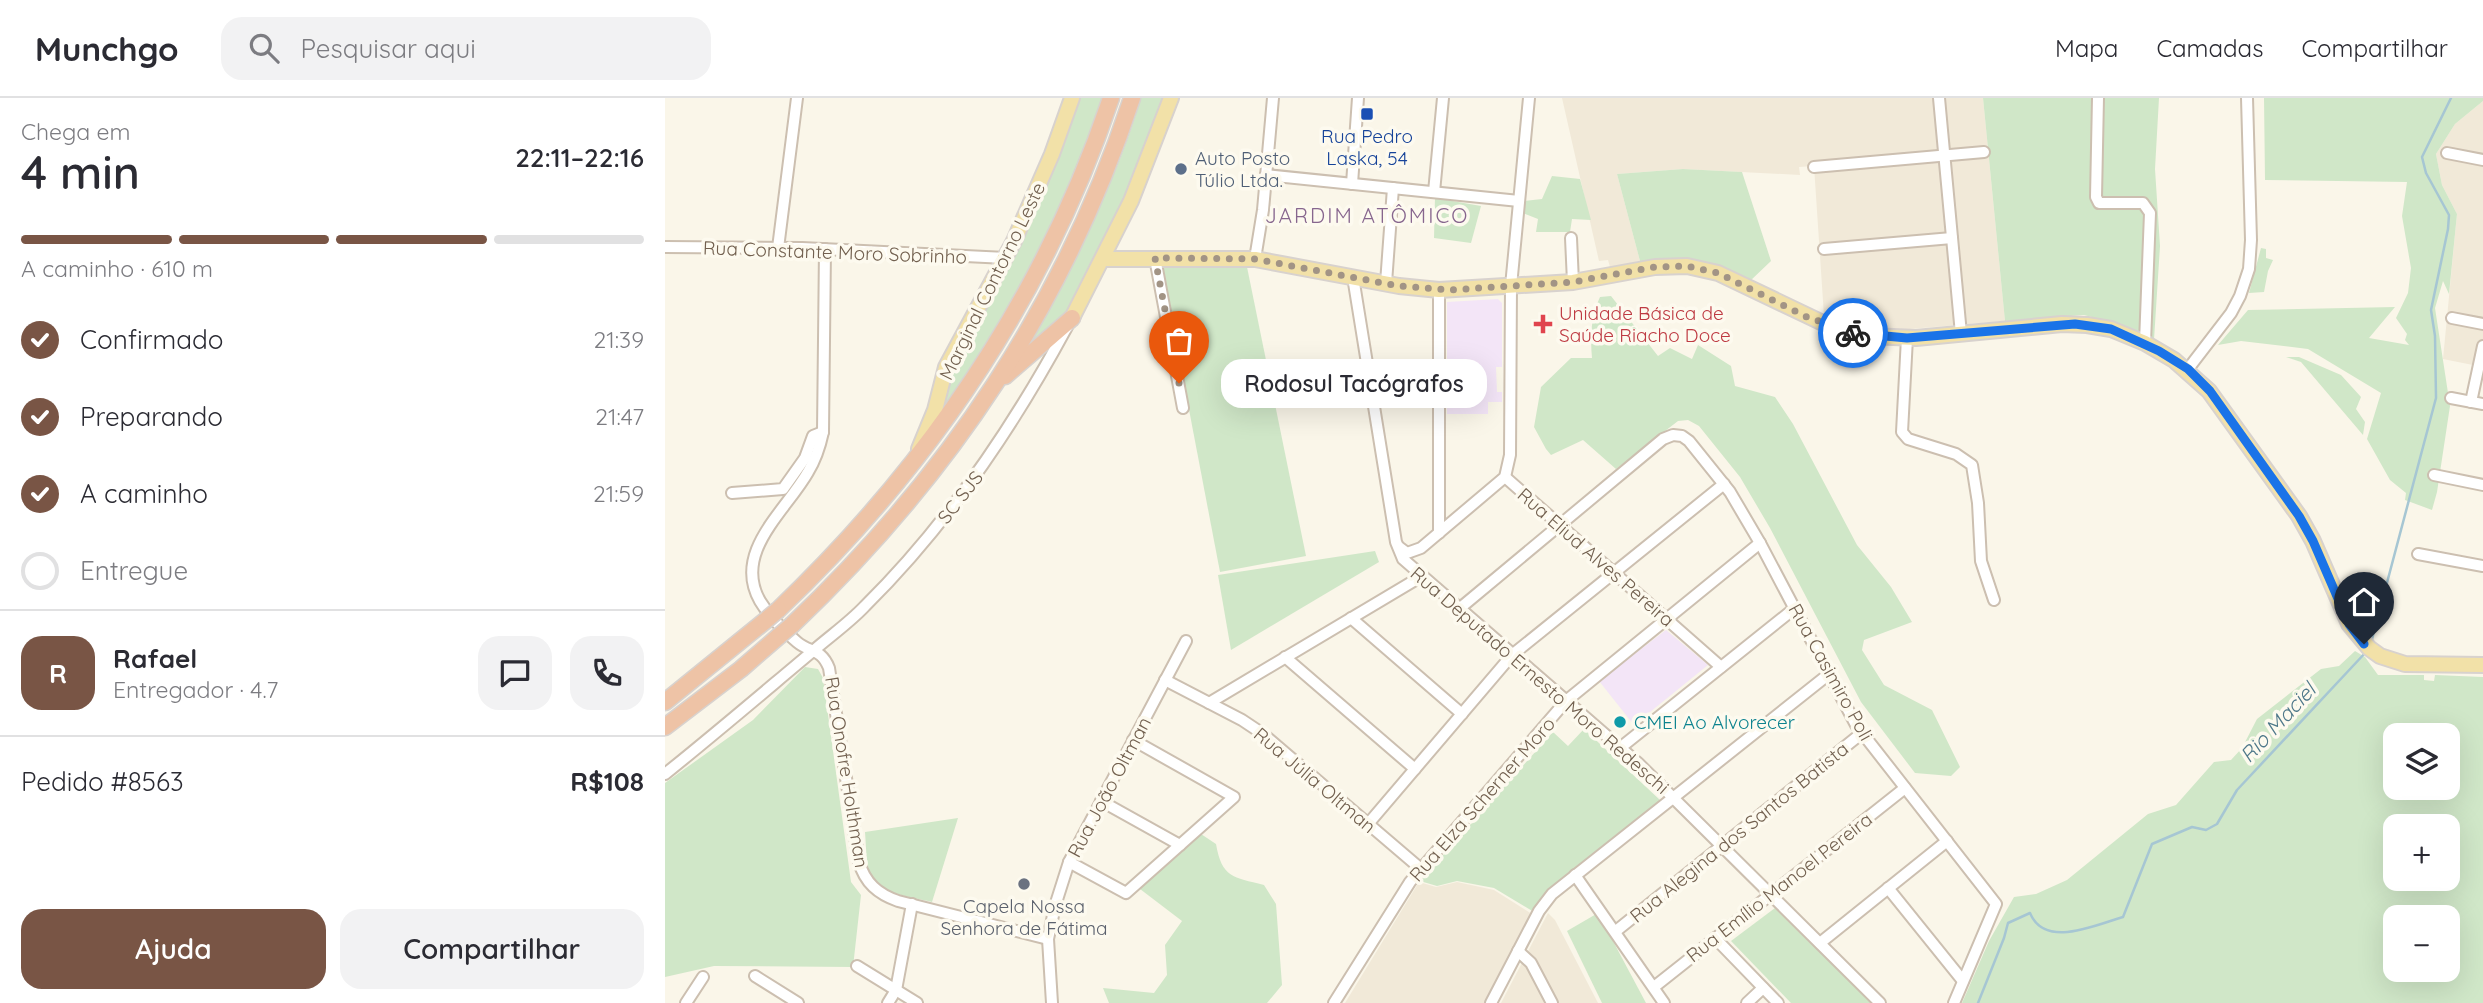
<!DOCTYPE html>
<html lang="pt">
<head>
<meta charset="utf-8">
<style>
	:root { --surface:#fff; --page:#f2f2f3; --text:#2b2b33; --muted:#7c7c81; --line:#e1e1e2; --accent:#795545 }
	body { margin:0; font-family:Quicksand,sans-serif; background:var(--page); color:var(--text); height:100vh; display:flex; flex-direction:column; font-size:26px; white-space:nowrap }
	* { box-sizing:border-box; margin:0 }
	p { font-size:23px; color:var(--muted) }
	.icon { flex:none; width:38px; height:38px; fill:none; stroke:currentColor; stroke-width:2; stroke-linecap:round; stroke-linejoin:round }
	.map { position:relative; flex:1; overflow:hidden }
	.side { display:flex; flex-direction:column; background:var(--surface); width:665px }
	.side>* { flex:none }
	.fabs { position:absolute; left:1718px; top:625px; display:grid; gap:14px }
	.fabs a { display:grid; place-items:center; width:77px; height:77px; border-radius:14px; background:var(--surface); box-shadow:0 7px 28px #0002; font-size:35px }
	.pin { position:absolute; display:grid; place-items:center; width:60px; height:60px; color:#fff; margin:-72px -30px; border-radius:50% 50% 50% 0; rotate:-45deg; box-shadow:0 0 7px #0007 }
	.pin .icon { rotate:45deg }
	.courier { position:absolute; display:grid; place-items:center; width:70px; height:70px; margin:-35px; border:5px solid #1a73e8; border-radius:50%; background:#fff; color:#222; box-shadow:0 2px 9px #0007 }
	.bubble { position:absolute; height:49px; border-radius:21px; background:var(--surface); box-shadow:0 7px 28px #0002; font-size:23px; font-weight:600; line-height:49px; text-align:center }
	.headline em { font-style:normal; font-weight:600 }
	.headline div { display:flex; flex-direction:column-reverse }
	.headline { display:flex; align-items:center; justify-content:space-between; height:119px; padding:0 21px }
	h1 { font-size:46px; font-weight:600; line-height:52px }
	.bar { display:grid; grid-template-columns:repeat(4,1fr); gap:10px 7px; align-content:center; height:84px; padding:0 21px }
	.bar i { height:9px; border-radius:5px; background:var(--line) }
	.bar .on { background:var(--accent) }
	.bar p { grid-column:span 4 }
	.line { display:flex; align-items:center; gap:18px; padding:0 21px; border-top:2px solid var(--line) }
	.line div { flex:1 }
	.round { display:grid; place-items:center; flex:none; width:74px; height:74px; border-radius:21px; background:var(--page) }
	ol { padding:0 21px; list-style:none }
	li { display:flex; align-items:center; gap:21px; height:77px }
	li p { margin-inline-start:auto }
	li .icon { padding:7px; border-radius:50%; background:var(--accent); color:#fff; stroke-width:4 }
	li:last-child { color:var(--muted) }
	li i { width:38px; height:38px; border:4px solid var(--line); border-radius:50% }
	.action { display:flex; gap:14px; margin-top:auto; padding:14px 21px }
	.action a { flex:1; height:80px; border-radius:21px; background:var(--accent); color:#fff; font-size:28px; font-weight:600; line-height:80px; text-align:center }
	.action a+a { background:var(--page); color:var(--text) }
	header { display:flex; align-items:center; gap:42px; box-sizing:border-box; height:98px; padding:0 35px; background:var(--surface); border-bottom:2px solid var(--line) }
	header strong { font-size:33px }
	nav { display:flex; gap:38px; margin-inline-start:auto; font-size:24px }
	.search { width:490px; height:63px; background:var(--page); display:flex; align-items:center; gap:18px; box-sizing:border-box; padding:0 24px; border-radius:21px; color:var(--muted); font-size:26px }
	main { display:flex; flex:1; min-height:0 }
	.map>svg:first-child { display:block }
</style>
</head>
<body>
<header>
<strong>Munchgo</strong>
<div class="search"><svg class="icon" aria-label="search" viewBox="0 0 24 24"><circle cx="10" cy="10" r="6"/><path d="M15 15l6 6"/></svg>Pesquisar aqui</div>
<nav><a>Mapa</a><a>Camadas</a><a>Compartilhar</a></nav>
</header>
<main>
<section class="side">
<div class="headline"><div><h1>4 min</h1><p>Chega em</p></div><em>22:11–22:16</em></div>
<div class="bar"><i class="on"></i><i class="on"></i><i class="on"></i><i></i><p>A caminho · 610 m</p></div>
<ol>
<li><svg class="icon" aria-label="check" viewBox="0 0 24 24"><path d="M5 12l5 5 9-10"/></svg>Confirmado<p>21:39</p></li>
<li><svg class="icon" aria-label="check" viewBox="0 0 24 24"><path d="M5 12l5 5 9-10"/></svg>Preparando<p>21:47</p></li>
<li><svg class="icon" aria-label="check" viewBox="0 0 24 24"><path d="M5 12l5 5 9-10"/></svg>A caminho<p>21:59</p></li>
<li><i></i>Entregue</li>
</ol>
<div class="line" style="height:126px"><b class="round" style="background:var(--accent);color:#fff">R</b><div><b>Rafael</b><p>Entregador · 4.7</p></div><a class="round"><svg class="icon" aria-label="chat" viewBox="0 0 24 24"><path d="M4 5h16v11H9l-5 4z"/></svg></a><a class="round"><svg class="icon" aria-label="phone" viewBox="0 0 24 24"><path d="M5 4h4l2 5-3 2q2 4 5 5l2-3 5 2v4C11 20 4 13 5 4z"/></svg></a></div>
<div class="line" style="height:91px"><div>Pedido #8563</div><b>R$108</b></div>
<div class="action"><a>Ajuda</a><a>Compartilhar</a></div>
</section>
<div class="map">
<svg width="1818" height="905" viewBox="0 0 1818 905">
	<rect width="100%" height="100%" fill="#faf6e9"/>
	<g fill="#f1e9d8">
		<path d="M897,0H1318L1340,223L1221,233L1159,218L1149,68L1134,69L1135,77L1018,71L952,76L975,163L945,169L943,162L934,163Z"/>
		<path d="M1818,3V269L1778,261L1792,116L1777,87L1771,56L1790,26Z"/>
		<path d="M754,784L771,789L792,784L829,792L867,816L820,905H680Z"/>
		<path d="M883,815L890,822L933,905H836Z"/>
	</g>
	<g fill="#f3e5f7">
		<path d="M833,201L837,205V269H831L832,294H837V304H823V316H782V204Z"/>
		<path d="M1001,532L1043,567L969,627L934,583Z"/>
	</g>
	<g fill="#d0e7c8" fill-rule="evenodd">
		<path d="M413,0H439L395,113L337,223L274,321L283,280L360,136L391,64Z"/>
		<path d="M476,0H503L480,62L404,219L352,264C401,180 448,94 476,0Z"/>
		<path d="M1318,0H1494L1490,71L1495,148L1489,242L1446,224L1419,217L1340,223Z"/>
		<path d="M1599,0H1818V3L1790,26L1771,56L1777,87L1792,116L1784,196L1778,183L1770,210L1785,308L1772,394L1767,412L1740,402L1741,395L1725,382L1702,341L1716,295L1643,251L1576,243L1553,247L1583,212L1730,209L1704,240L1744,247L1740,242L1742,236L1731,220L1743,195L1746,170L1737,118L1742,84L1600,82Z"/>
		<path d="M1018,71L1077,74L1106,163L1085,183L1011,163H975L952,76Z"/>
		<path d="M887,78L915,81L926,122L907,121L905,134H871L873,121L858,115L859,103L877,101Z"/>
		<path d="M770,100L816,108L806,145L769,140Z"/>
		<path d="M1596,150L1601,151V160L1608,162L1603,173L1599,194L1584,195Z"/>
		<path d="M582,169L641,458L555,474L497,170Z"/>
		<path d="M946,198L993,258L1005,250L1027,261L1033,247L1066,268L1070,288L1110,299L1128,326L1192,447L1226,489L1247,524L1199,542L1197,552L1219,587L1267,612L1295,669L1286,678L1250,675L1196,604L1105,430L1075,379L1034,328L1023,322L1013,323L951,371L918,342L886,357L881,351L869,329L876,289L906,260H927C925,239 926,218 935,199Z"/>
		<path d="M1621,259H1634L1676,277L1696,299L1691,311L1700,324L1698,337L1636,264Z"/>
		<path d="M710,453L714,464L566,552L553,477Z"/>
		<path d="M1690,553L1700,559L1713,577H1759V582L1769,583L1770,577L1818,579V905H1297L1324,843L1349,799L1371,796L1402,782L1483,716L1511,707L1549,664L1566,662L1577,650L1592,621L1656,571L1674,568ZM1731,637H1783V690H1731ZM1783,728V780H1731V728ZM1731,819H1783V872H1731Z"/>
		<path d="M140,569L153,571L158,580L186,784L196,797L188,869L49,868L0,879V685L88,622Z"/>
		<path d="M919,631L995,702L882,797L869,814L829,790L792,783L772,788L755,783L888,634L903,648Z"/>
		<path d="M293,720L267,804C248,799 210,796 204,773C201,761 201,746 200,734Z"/>
		<path d="M536,736L551,746C557,780 568,779 599,787L611,806L617,887L602,905H444L438,890L489,895L502,877L500,847L517,823L475,791Z"/>
		<path d="M1110,810L1207,905H1126L1066,843Z"/>
		<path d="M933,815L981,905H937L902,833Z"/>
	</g>
	<g fill="none" stroke-linecap="round" stroke-linejoin="round">
		<g stroke="#a6c6d3" stroke-width="2.5">
			<path d="M1706,545L1771,300L1770,238L1766,212L1783,131L1784,117L1761,75L1757,59L1786,0"/>
			<path d="M1313,905L1339,840L1343,825L1365,815C1380,851 1430,827 1458,819L1487,746L1527,729L1541,732L1552,726L1572,692L1701,554"/>
		</g>
		<g stroke="#ccbfb0" stroke-width="14">
			<g id="minor">
				<path d="M1274,0L1296,236"/>
				<path d="M1433,0L1431,99L1434,105H1478L1485,115L1480,245"/>
				<path d="M1782,55L1818,62"/>
				<path d="M1149,69L1319,54"/>
				<path d="M601,77L854,103"/>
				<path d="M687,86L693,0"/>
				<path d="M769,94L778,0"/>
				<path d="M906,140L908,184"/>
				<path d="M0,149L137,150L341,160"/>
				<path d="M113,150L132,0"/>
				<path d="M160,151L158,334C155,348 151,361 143,374C121,413 67,454 95,503C104,518 119,533 132,544C145,555 156,550 164,570L194,764C200,785 213,796 233,803L383,841"/>
				<path d="M1159,151L1287,140"/>
				<path d="M490,160L518,310"/>
				<path d="M590,161L598,112L608,0"/>
				<path d="M688,179L731,444L738,461L973,665L1215,905"/>
				<path d="M721,185L728,90"/>
				<path d="M774,192V435"/>
				<path d="M1787,220L1818,226"/>
				<path d="M1242,240L1237,334L1243,341L1291,356L1307,367L1313,405L1316,463L1329,502"/>
				<path d="M1523,271L1566,215L1575,198L1584,171L1586,142L1582,0"/>
				<path d="M1786,300L1818,306"/>
				<path d="M1806,304L1818,248"/>
				<path d="M1769,377L1818,387"/>
				<path d="M840,379L1056,569"/>
				<path d="M67,395L118,391L140,360L148,338L158,334"/>
				<path d="M734,449L742,455L756,450L840,379L845,357L846,188L864,0"/>
				<path d="M1753,456L1818,468"/>
				<path d="M794,511L998,341L1008,337L1017,338L1024,343L1065,394L1095,445L1191,627L1331,806L1289,905"/>
				<path d="M686,520L797,616"/>
				<path d="M620,559L750,671"/>
				<path d="M500,582L577,622L598,636L756,771"/>
				<path d="M544,605L757,478"/>
				<path d="M955,650L1130,510"/>
				<path d="M0,676C50,636 99,594 148,553C165,538 184,525 200,508C283,426 347,331 402,229"/>
				<path d="M436,703L515,747"/>
				<path d="M703,726L847,557L1059,386"/>
				<path d="M404,764L461,795L569,699L468,642"/>
				<path d="M910,777L999,905"/>
				<path d="M1223,790L1298,883"/>
				<path d="M951,833L1197,635"/>
				<path d="M1050,840L1113,905"/>
				<path d="M1155,845L1282,743"/>
				<path d="M853,853L866,865L887,905"/>
				<path d="M192,868L252,905"/>
				<path d="M90,878L133,905"/>
				<path d="M989,889L1240,690"/>
				<path d="M21,905L38,879"/>
				<path d="M223,905L231,892L247,806"/>
				<path d="M387,905L383,841L390,808L404,764L521,543"/>
				<path d="M669,905L745,784L901,603L1095,445"/>
				<path d="M826,905L874,813L887,796L1164,576"/>
				<path d="M1082,905L1098,890"/>
			</g>
		</g>
		<g stroke="#d8d2ce" stroke-width="18">
			<g id="major">
				<path d="M438,161H590L734,188L774,192L908,184L990,169L1022,168L1053,175L1160,226L1205,238L1251,240L1397,226L1422,227L1446,231L1480,245L1509,262L1544,293L1634,418L1648,443L1684,526L1704,550L1715,558L1740,566L1818,567"/>
				<path d="M407,220L466,103L506,0"/>
				<path d="M254,351L270,312L281,269L349,143L387,56L407,0"/>
			</g>
		</g>
		<g stroke="#d8d2ce" stroke-width="19">
			<g id="highway">
				<path d="M340,278L407,220"/>
				<path d="M113,512C265,367 379,200 446,0"/>
				<path d="M127,527C284,378 399,207 467,0"/>
				<path d="M0,604L100,523"/>
				<path d="M0,629L76,571L114,538"/>
			</g>
		</g>
		<use href="#minor" stroke="#fff" stroke-width="10"/>
		<use href="#major" stroke="#f2e1a8" stroke-width="14"/>
		<use href="#highway" stroke="#eec3a6" stroke-width="16"/>
		<g stroke="#d8d2ce" stroke-width="19" stroke-linecap="butt">
			<g id="highway-bridge">
				<path d="M100,523L113,512"/>
				<path d="M114,538L127,527"/>
			</g>
		</g>
		<use href="#highway-bridge" stroke="#eec3a6" stroke-width="16"/>
	</g>
	<g fill="none" stroke-linecap="round" stroke-linejoin="round">
		<path stroke="#a29485" stroke-width="7" stroke-dasharray="0 12.6" d="M514,285L490,160L590,161L734,188L784,192L908,184L990,169L1021,168L1053,175L1142,219L1188,235"/>
		<path stroke="#1a73e8" stroke-width="9" d="M1188,235L1242,240L1410,226L1446,231L1494,253L1523,271L1545,293L1634,418L1648,443L1684,526L1699,546"/>
	</g>
	<rect fill="#1a4fb4" stroke="#fdfaef" stroke-width="2.5" x="695" y="9" width="14" height="14" rx="3.5"/>
	<circle fill="#5c6f8a" stroke="#fdfaef" stroke-width="2.5" cx="516" cy="71" r="7"/>
	<path fill="#e0444e" stroke="#fdfaef" stroke-width="2.5" d="M874.5 215.5h7v7h7v7h-7v7h-7v-7h-7v-7h7z"/>
	<circle fill="#0f9aa8" stroke="#fdfaef" stroke-width="2.5" cx="955" cy="624" r="7"/>
	<circle fill="#6b7280" stroke="#fdfaef" stroke-width="2.5" cx="359" cy="786" r="7"/>
	<g text-anchor="middle" stroke-width="7" stroke-linejoin="round" paint-order="stroke">
		<g font-size="19" fill="#164399" stroke="#fdfaef">
			<text x="702" y="45">Rua Pedro<tspan x="702" dy="22">Laska, 54</tspan></text>
		</g>
		<g font-size="19" fill="#4e5e75" stroke="#fdfaef" text-anchor="start">
			<text x="530" y="67">Auto Posto<tspan x="530" dy="22">Túlio Ltda.</tspan></text>
		</g>
		<g font-size="19" fill="#72604f" stroke="#fdfaef">
			<text transform="translate(170 154) rotate(2)" y="7">Rua Constante Moro Sobrinho</text>
			<text transform="translate(327 183) rotate(-64)" y="7">Marginal Contorno Leste</text>
			<text transform="translate(295 399) rotate(-52)" y="7">SC SJS</text>
			<text transform="translate(931 459) rotate(41)" y="7">Rua Eliud Alves Pereira</text>
			<text transform="translate(1166 574) rotate(61)" y="7">Rua Casimiro Poli</text>
			<text transform="translate(875 582) rotate(41)" y="7">Rua Deputado Ernesto Moro Redeschi</text>
			<text transform="translate(182 674) rotate(81)" y="7">Rua Onofre Holthman</text>
			<text transform="translate(650 682) rotate(40)" y="7">Rua Júlia Oltman</text>
			<text transform="translate(444 689) rotate(-62)" y="7">Rua João Oltman</text>
			<text transform="translate(817 701) rotate(-49)" y="7">Rua Elza Scherner Moro</text>
			<text transform="translate(1074 734) rotate(-39)" y="7">Rua Alegina dos Santos Batista</text>
			<text transform="translate(1114 789) rotate(-38)" y="7">Rua Emílio Manoel Pereira</text>
		</g>
		<g font-size="19" fill="#be3a42" stroke="#fdfaef" text-anchor="start">
			<text x="894" y="222">Unidade Básica de<tspan x="894" dy="22">Saúde Riacho Doce</tspan></text>
		</g>
		<g font-size="19" fill="#0d838f" stroke="#fdfaef" text-anchor="start">
			<text x="969" y="631">CMEI Ao Alvorecer</text>
		</g>
		<g font-size="19" fill="#5b616d" stroke="#fdfaef">
			<text x="359" y="815">Capela Nossa<tspan x="359" dy="22">Senhora de Fátima</tspan></text>
		</g>
		<g font-size="21" letter-spacing="2" fill="#87668e" stroke="#fdfaef">
			<text x="702" y="125">JARDIM ATÔMICO</text>
		</g>
		<g font-size="21" font-style="italic" fill="#4e788a" stroke="#fdfaef">
			<text transform="translate(1613 625) rotate(-47)" y="7">Rio Maciel</text>
		</g>
	</g>
</svg>
<div class="fabs">
<a><svg class="icon" aria-label="layers" viewBox="0 0 24 24"><path d="M12 4l9 5-9 5-9-5zM3 14l9 5 9-5"/></svg></a>
<a>+</a>
<a>−</a>
</div>
<div class="pin" style="left:514px;top:285px;background:#ea580c"><svg class="icon" aria-label="bag" viewBox="0 0 24 24"><path d="M5 8h14l-1 12H6zM9 8a3 3 0 0 1 6 0"/></svg></div>
<div class="pin" style="left:1699px;top:546px;background:#1f2937"><svg class="icon" aria-label="home" viewBox="0 0 24 24"><path d="M3 11l9-7 9 7M6 9v11h12V9"/></svg></div>
<div class="courier" style="left:1188px;top:235px"><svg class="icon" aria-label="bike" viewBox="0 0 24 24"><circle cx="6" cy="16" r="4"/><circle cx="18" cy="16" r="4"/><path d="M6 16l4-8h5l3 8M10 8l3 8H6M13 5h3"/></svg></div>
<div class="bubble" style="left:556px;top:261px;width:266px">Rodosul Tacógrafos</div>
</div>
</main>
</body>
</html>
